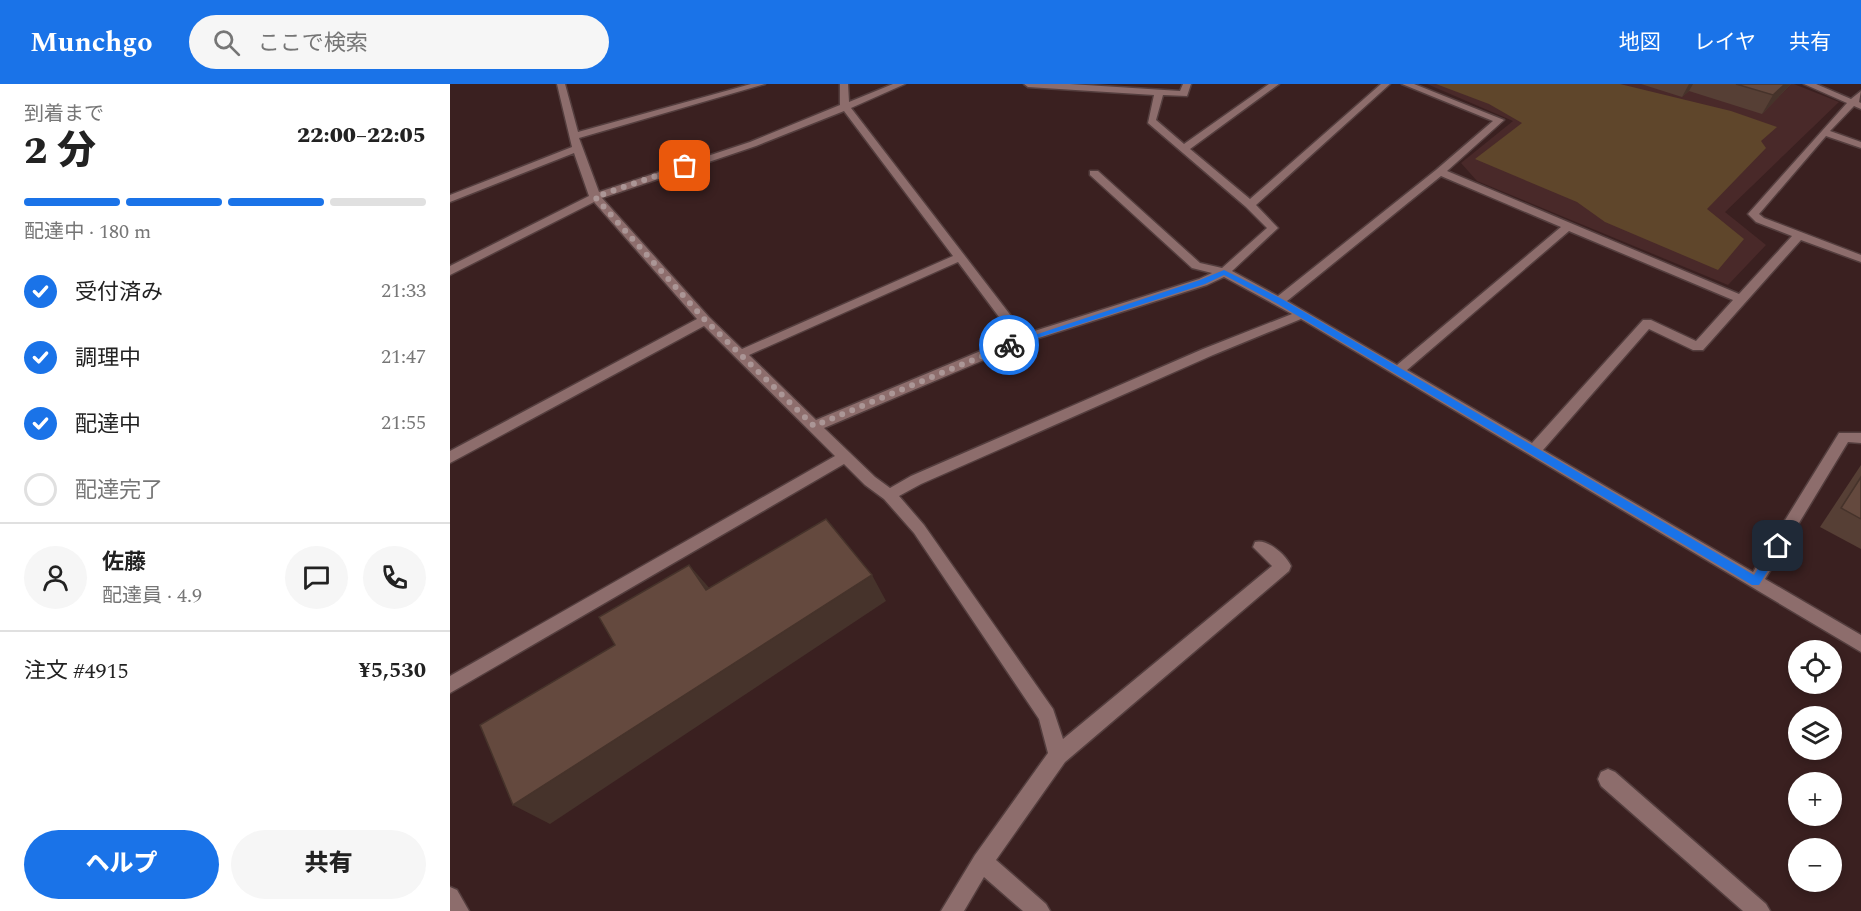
<!DOCTYPE html>
<html lang="ja">
<head>
<meta charset="utf-8">
<style>
	:root { --surface:#fff; --page:#f6f6f6; --text:#222; --muted:#767676; --line:#e0e0e0; --accent:#1a73e8 }
	body { margin:0; font-family:Spectral,"Noto Sans JP",serif; background:var(--page); color:var(--text); height:100vh; display:flex; flex-direction:column; font-size:22px; white-space:nowrap }
	* { box-sizing:border-box; margin:0 }
	p { font-size:20px; color:var(--muted) }
	.icon { flex:none; width:33px; height:33px; fill:none; stroke:currentColor; stroke-width:2; stroke-linecap:round; stroke-linejoin:round }
	.map { position:relative; flex:1; overflow:hidden }
	.drawer { display:flex; flex-direction:column; background:var(--surface); width:450px }
	.drawer>* { flex:none }
	.buttons { position:absolute; left:1338px; top:556px; display:grid; gap:12px }
	.buttons a { display:grid; place-items:center; width:54px; height:54px; border-radius:50%; background:var(--surface); box-shadow:0 3px 9px #0003; font-size:30px }
	.pin { position:absolute; display:grid; place-items:center; width:51px; height:51px; color:#fff; margin:-26px; border-radius:12px; box-shadow:0 3px 9px #0006 }
	.courier { position:absolute; display:grid; place-items:center; width:60px; height:60px; margin:-30px; border:4px solid #1a73e8; border-radius:50%; background:#fff; color:#222; box-shadow:0 2px 8px #0007 }
	.overview em { font-style:normal; font-weight:800 }
	.overview div { display:flex; flex-direction:column-reverse }
	.overview { display:flex; align-items:center; justify-content:space-between; height:102px; padding:0 24px }
	h1 { font-size:39px; font-weight:800; line-height:45px }
	.bar { display:grid; grid-template-columns:repeat(4,1fr); gap:9px 6px; align-content:center; height:72px; padding:0 24px }
	.bar i { height:8px; border-radius:4px; background:var(--line) }
	.bar .current { background:var(--accent) }
	.bar p { grid-column:span 4 }
	.line { display:flex; align-items:center; gap:15px; padding:0 24px; border-top:2px solid var(--line) }
	.line div { flex:1 }
	.round { display:grid; place-items:center; flex:none; width:63px; height:63px; border-radius:32px; background:var(--page) }
	ol { padding:0 24px; list-style:none }
	li { display:flex; align-items:center; gap:18px; height:66px }
	li p { margin-inline-start:auto }
	li .icon { padding:6px; border-radius:50%; background:var(--accent); color:#fff; stroke-width:4 }
	li:last-child { color:var(--muted) }
	li i { width:33px; height:33px; border:3px solid var(--line); border-radius:50% }
	.action { display:flex; gap:12px; margin-top:auto; padding:12px 24px }
	.action a { flex:1; height:69px; border-radius:36px; background:var(--accent); color:#fff; font-size:24px; font-weight:800; line-height:69px; text-align:center }
	.action a+a { background:var(--page); color:var(--text) }
	header { display:flex; align-items:center; gap:36px; box-sizing:border-box; height:84px; padding:0 30px; background:var(--accent); color:#fff }
	header strong { font-size:28px }
	nav { display:flex; gap:33px; margin-inline-start:auto; font-size:21px }
	.search { width:420px; height:54px; background:var(--page); display:flex; align-items:center; gap:15px; box-sizing:border-box; padding:0 21px; border-radius:33px; color:var(--muted); font-size:22px }
	main { display:flex; flex:1; min-height:0 }
	.map>svg:first-child { display:block }
</style>
</head>
<body>
<header>
<strong>Munchgo</strong>
<div class="search"><svg class="icon" aria-label="search" viewBox="0 0 24 24"><circle cx="10" cy="10" r="6"/><path d="M15 15l6 6"/></svg>ここで検索</div>
<nav><a>地図</a><a>レイヤ</a><a>共有</a></nav>
</header>
<main>
<section class="drawer">
<div class="overview"><div><h1>2 分</h1><p>到着まで</p></div><em>22:00–22:05</em></div>
<div class="bar"><i class="current"></i><i class="current"></i><i class="current"></i><i></i><p>配達中 · 180 m</p></div>
<ol>
<li><svg class="icon" aria-label="check" viewBox="0 0 24 24"><path d="M5 12l5 5 9-10"/></svg>受付済み<p>21:33</p></li>
<li><svg class="icon" aria-label="check" viewBox="0 0 24 24"><path d="M5 12l5 5 9-10"/></svg>調理中<p>21:47</p></li>
<li><svg class="icon" aria-label="check" viewBox="0 0 24 24"><path d="M5 12l5 5 9-10"/></svg>配達中<p>21:55</p></li>
<li><i></i>配達完了</li>
</ol>
<div class="line" style="height:108px"><a class="round"><svg class="icon" aria-label="person" viewBox="0 0 24 24"><circle cx="12" cy="8" r="4"/><path d="M4 21q1-7 8-7t8 7"/></svg></a><div><b>佐藤</b><p>配達員 · 4.9</p></div><a class="round"><svg class="icon" aria-label="chat" viewBox="0 0 24 24"><path d="M4 5h16v11H9l-5 4z"/></svg></a><a class="round"><svg class="icon" aria-label="phone" viewBox="0 0 24 24"><path d="M5 4h4l2 5-3 2q2 4 5 5l2-3 5 2v4C11 20 4 13 5 4z"/></svg></a></div>
<div class="line" style="height:78px"><div>注文 #4915</div><b>¥5,530</b></div>
<div class="action"><a>ヘルプ</a><a>共有</a></div>
</section>
<div class="map">
<svg width="1411" height="827" viewBox="0 0 1411 827">
	<rect width="100%" height="100%" fill="#3a2020"/>
	<path fill="#492929" d="M977,0H1344L1389,18L1275,128L1316,161L1278,201L1027,97L1011,79L1063,37Z"/>
	<path fill="#5f462b" d="M986,0H1170L1281,27L1327,43L1311,57L1316,64L1257,125L1294,155L1268,186L1155,138L1127,118L1025,75L1072,39L1039,20Z"/>
	<g fill="none" stroke-linecap="round" stroke-linejoin="round">
		<g stroke="#543e3e" stroke-width="3">
			<g id="minor">
				<path d="M107,0H115L128,48L301,0H315L129,54L149,108L300,58L390,21V0H398L399,18L443,0H455L401,24L575,250L749,195L762,189L742,184L640,91V87H648L750,179L772,184L817,144L796,123L698,39L704,11L578,3L574,0H620L730,7L733,0H741L737,12L713,11L706,36L734,60L819,0H829L740,65L800,115L931,0H940L806,121L828,144L782,187L828,212L986,86L1043,37L952,0H964L1054,36L997,87L1289,210L1342,152L1306,138L1298,130L1397,19L1354,0H1366L1401,15L1411,7L1409,18L1411,19V25L1404,22L1380,47L1411,58V64L1376,52L1309,130L1314,134L1411,171V178L1351,156L1253,266H1243L1199,245L1093,366L1303,488L1389,349H1411V359L1398,358L1315,495L1411,551V568L851,235L763,271L471,400L449,412L474,441L603,625L613,655L822,482L803,463L805,458C817,454 836,471 841,482L839,487L615,678L546,776L596,820L600,827H573L534,793L514,827H491L525,771L598,669L589,635L464,449L434,415L415,401L394,380L0,609V592L385,372L254,242L0,379V367L247,235L144,118L0,191V182L139,112L124,69L0,118V111L122,63ZM394,27L503,172L292,265L259,233L152,114L306,62ZM991,92L1111,143L947,281L837,217ZM1119,147L1283,216L1246,257L1201,236H1193L1082,359L957,286ZM508,178L564,253L366,336L299,271ZM774,193L842,230L753,265L461,392L440,404L425,393L374,344L576,258L757,201Z"/>
				<path d="M1158,685L1165,688L1316,820L1320,827H1293L1151,702L1148,695L1151,688Z"/>
				<path d="M0,803L7,806L19,827H0Z"/>
			</g>
		</g>
		<use href="#minor" fill="#8d6d6c" fill-rule="evenodd"/>
	</g>
	<g fill="#563f35">
		<path d="M1191,0H1341L1312,30L1239,7L1232,13Z"/>
		<path d="M1411,381V465L1370,443Z"/>
	</g>
	<g fill="#46332b">
		<path d="M1239,0H1243L1239,7L1232,13Z"/>
		<path d="M1335,0H1341L1312,30L1323,11Z"/>
		<path d="M239,481L262,507L256,506Z"/>
		<path d="M422,491L436,517L100,740L63,721Z"/>
	</g>
	<g fill="#64493e" stroke="#46332b" stroke-width="1.5">
		<path d="M1286,0H1335L1323,11Z"/>
		<path d="M1411,393V435L1391,424Z"/>
		<path d="M376,435L422,491L63,721L30,641L165,561L149,533L239,481L256,506Z"/>
	</g>
	<path fill="#1a73e8" d="M774,186L832,215L1304,491L1324,459L1328,457L1333,462L1309,501H1302L826,219L774,191L755,200L562,262L555,261L750,196Z"/>
	<g fill="none" stroke-linecap="round" stroke-linejoin="round">
		<path stroke="#ab9696" stroke-width="6" stroke-dasharray="0 10.8" d="M235,82L145,113L255,236L364,342L559,261"/>
	</g>
</svg>
<div class="buttons">
<a><svg class="icon" aria-label="locate" viewBox="0 0 24 24"><circle cx="12" cy="12" r="6"/><path d="M12 2v4M12 18v4M2 12h4M18 12h4"/></svg></a>
<a><svg class="icon" aria-label="layers" viewBox="0 0 24 24"><path d="M12 4l9 5-9 5-9-5zM3 14l9 5 9-5"/></svg></a>
<a>+</a>
<a>−</a>
</div>
<div class="pin" style="left:235px;top:82px;background:#ea580c"><svg class="icon" aria-label="bag" viewBox="0 0 24 24"><path d="M5 8h14l-1 12H6zM9 8a3 3 0 0 1 6 0"/></svg></div>
<div class="pin" style="left:1328px;top:462px;background:#1f2937"><svg class="icon" aria-label="home" viewBox="0 0 24 24"><path d="M3 11l9-7 9 7M6 9v11h12V9"/></svg></div>
<div class="courier" style="left:559px;top:261px"><svg class="icon" aria-label="bike" viewBox="0 0 24 24"><circle cx="6" cy="16" r="4"/><circle cx="18" cy="16" r="4"/><path d="M6 16l4-8h5l3 8M10 8l3 8H6M13 5h3"/></svg></div>
</div>
</main>
</body>
</html>
